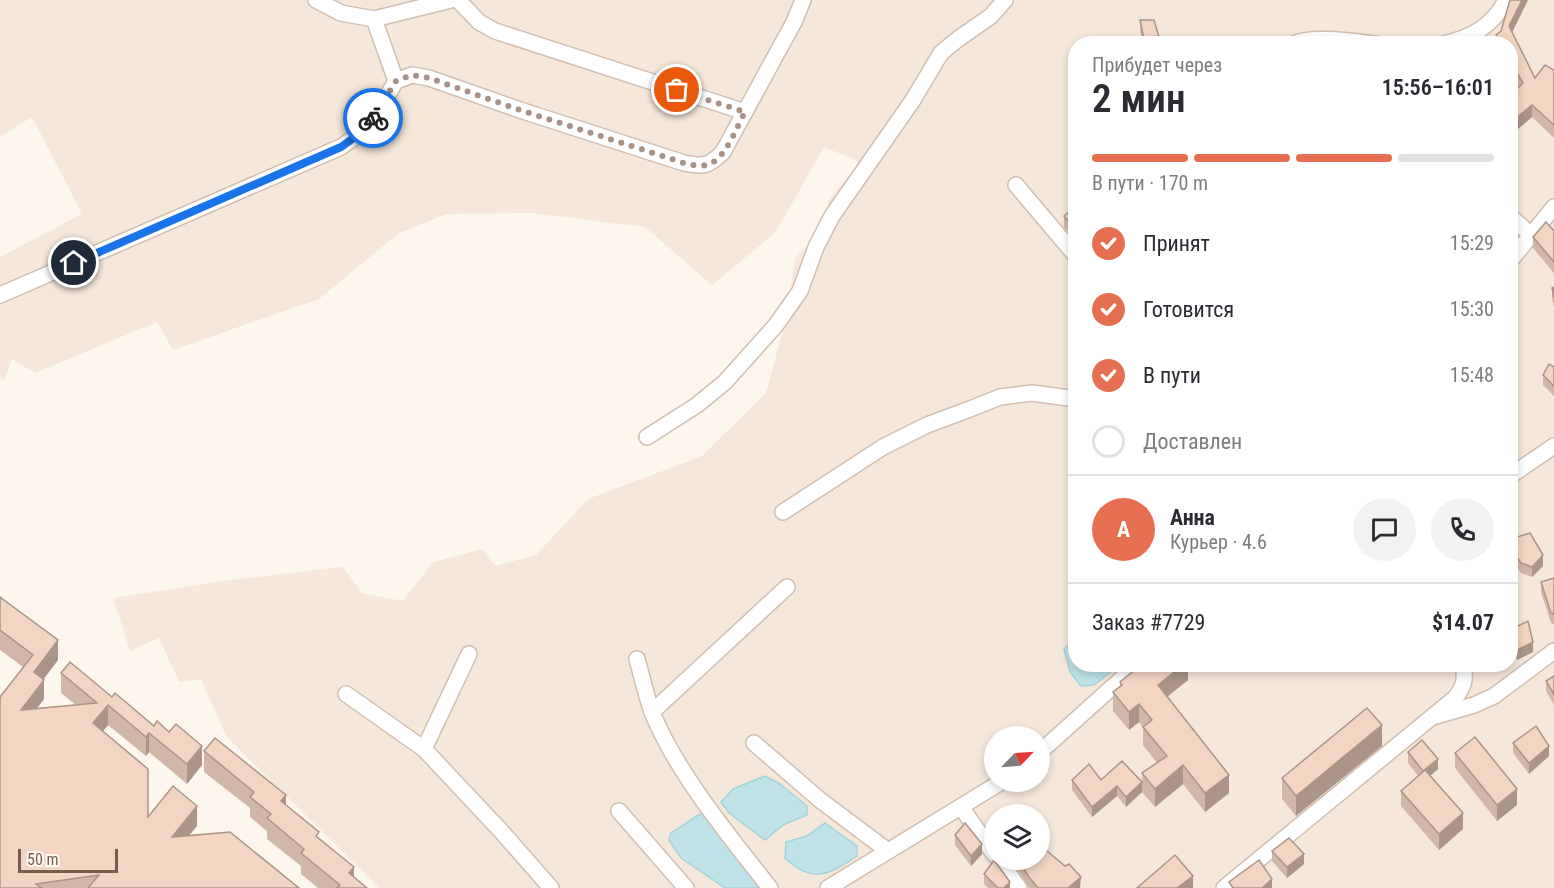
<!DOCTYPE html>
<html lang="ru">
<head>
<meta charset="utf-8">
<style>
	:root { --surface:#fff; --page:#f2f2f3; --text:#2b2b33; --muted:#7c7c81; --line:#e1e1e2; --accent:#e76f51 }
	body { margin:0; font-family:"Roboto Condensed",sans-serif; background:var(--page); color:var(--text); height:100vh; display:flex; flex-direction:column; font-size:22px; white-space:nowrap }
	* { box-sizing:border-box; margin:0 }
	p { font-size:20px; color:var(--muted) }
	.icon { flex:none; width:33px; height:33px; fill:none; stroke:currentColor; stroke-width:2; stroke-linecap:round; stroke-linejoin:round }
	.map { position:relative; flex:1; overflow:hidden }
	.panel { position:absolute; left:1068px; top:36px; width:450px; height:636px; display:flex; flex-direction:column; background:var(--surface); border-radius:24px; box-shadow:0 3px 9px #0003 }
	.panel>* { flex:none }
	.needle { width:39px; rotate:65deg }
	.buttons { position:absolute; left:984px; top:726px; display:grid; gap:12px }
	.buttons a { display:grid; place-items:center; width:66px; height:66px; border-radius:50%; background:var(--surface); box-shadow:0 3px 9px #0003; font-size:30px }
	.scale { position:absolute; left:18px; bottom:15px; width:100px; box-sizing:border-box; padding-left:6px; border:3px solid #7a5c4d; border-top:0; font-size:16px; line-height:21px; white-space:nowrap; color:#7a5c4d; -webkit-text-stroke:4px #fffaf3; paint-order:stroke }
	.pin { position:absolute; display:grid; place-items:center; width:51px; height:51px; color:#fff; margin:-26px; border:3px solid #fff; border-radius:50%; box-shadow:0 2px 6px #0007 }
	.courier { position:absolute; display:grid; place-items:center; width:60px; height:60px; margin:-30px; border:4px solid #1a73e8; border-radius:50%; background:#fff; color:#222; box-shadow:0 2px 8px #0007 }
	.summary em { font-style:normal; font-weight:600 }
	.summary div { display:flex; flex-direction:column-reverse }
	.summary { display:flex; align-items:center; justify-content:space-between; height:102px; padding:0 24px }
	h1 { font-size:39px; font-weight:600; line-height:45px }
	.bar { display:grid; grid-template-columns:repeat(4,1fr); gap:9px 6px; align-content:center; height:72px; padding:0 24px }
	.bar i { height:8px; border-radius:4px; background:var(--line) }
	.bar .active { background:var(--accent) }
	.bar p { grid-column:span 4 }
	.line { display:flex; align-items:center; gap:15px; padding:0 24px; border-top:2px solid var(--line) }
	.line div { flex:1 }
	.round { display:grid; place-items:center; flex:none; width:63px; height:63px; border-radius:32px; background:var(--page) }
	ol { padding:0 24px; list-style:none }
	li { display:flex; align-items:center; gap:18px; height:66px }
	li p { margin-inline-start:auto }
	li .icon { padding:6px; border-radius:50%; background:var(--accent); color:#fff; stroke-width:4 }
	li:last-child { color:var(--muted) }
	li i { width:33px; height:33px; border:3px solid var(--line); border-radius:50% }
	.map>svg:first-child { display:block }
</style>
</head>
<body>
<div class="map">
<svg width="1554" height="888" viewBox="0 0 1554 888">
	<rect width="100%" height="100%" fill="#fdf6ec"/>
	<path fill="#f5e8da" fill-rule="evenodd" d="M0,0H1554V888H379L226,736L201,679L179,682L159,638L130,651L113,598L229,580L343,567L362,593L403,601L433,562L482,549L495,566L536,555L588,499L702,456L766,393L786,319L795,258L826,227L828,201L860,162L824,147L776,232L712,285L645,227L531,213L447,214L399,233L319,299L173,350L157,322L35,373L12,359L5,379L0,380V257L82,214L32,117L0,137ZM1076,44H1510V664H1076ZM994,736H1040V782H994ZM994,814H1040V860H994Z"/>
	<g fill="#bfe3e8" stroke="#a5d3da" stroke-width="1.5">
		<path d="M1075,640L1076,664L1120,665L1094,685L1081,686L1070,672L1064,649Z"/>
		<path d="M765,776L780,784L807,806V815L783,825L765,840L729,813L721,802L733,789Z"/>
		<path d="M700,814L710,815L765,888H725L681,858L669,840L671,833Z"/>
		<path d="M825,823L857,846V856C829,875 812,884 785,858L786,842L807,836Z"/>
	</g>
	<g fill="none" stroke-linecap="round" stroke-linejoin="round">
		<g stroke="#d1beb0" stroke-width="18">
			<g id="minor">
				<path d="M316,0L341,13L374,19L451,0"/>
				<path d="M458,0L479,22L495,31L745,112"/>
				<path d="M374,19L396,81"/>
				<path d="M1294,44C1311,35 1356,42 1376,44"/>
				<path d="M1443,44C1471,38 1493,26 1506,0"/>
				<path d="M1016,185L1076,256"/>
				<path d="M1510,216L1531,235"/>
				<path d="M1510,261L1554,207"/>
				<path d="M0,295L341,147L362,132L377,113L396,81L412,75L429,78L520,110L684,163C704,167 709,166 723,152L794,22L803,0"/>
				<path d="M647,437L697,405L725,382L776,325L800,291L816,247L832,216L913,100L941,53L958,39L991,16L1005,0"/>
				<path d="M1510,476L1554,446"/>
				<path d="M783,512L883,447L927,425L970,409L1000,397L1032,393L1076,399"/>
				<path d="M637,659C642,677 646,695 652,712C676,772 730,837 770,888"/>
				<path d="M346,694L424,749L501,831L551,888"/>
				<path d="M652,712L787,587"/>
				<path d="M1436,716L1474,705L1494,696L1554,651"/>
				<path d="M754,743L820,800L888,851"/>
				<path d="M424,749L469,654"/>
				<path d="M1040,752L1138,664"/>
				<path d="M961,807L994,854"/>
				<path d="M619,811L686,888"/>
				<path d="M999,860L1019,888"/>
				<path d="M828,888L1001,782"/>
				<path d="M1224,888L1455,698C1464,687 1466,679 1463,664"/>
			</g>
		</g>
		<use href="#minor" stroke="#fff" stroke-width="15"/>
	</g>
	<g fill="#d1b7a8">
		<path d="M1140,20L1161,44H1143L1140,31Z"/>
		<path d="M1513,33L1535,78L1554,70V138L1532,117L1519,88L1510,73V44H1496V35Z"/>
		<path d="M1076,206V237L1074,238L1064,227V216Z"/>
		<path d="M1554,231V273L1533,248V237Z"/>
		<path d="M1554,287V307L1552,299V288Z"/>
		<path d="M1554,367V396L1543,385V375Z"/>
		<path d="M1513,551L1543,566L1532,577L1521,573L1513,561Z"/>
		<path d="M1554,578V624L1551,623L1541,592V582Z"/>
		<path d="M0,597L58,660L43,679L44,699L37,708L76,705L61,693V673L112,697L202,765L187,784L149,752L146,756L108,725L103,731L148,816L197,826L189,835L299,888H0L23,667L0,650Z"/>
		<path d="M1510,601L1516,627L1533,652L1517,660L1510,643Z"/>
		<path d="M1188,664V680L1167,697L1229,793L1205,812L1183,784L1155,807L1142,792L1126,807L1117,796L1092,817L1072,790V780L1142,782V773L1157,763L1143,745V728L1139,722L1129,730L1113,711V692L1120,686V682Z"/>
		<path d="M1554,676V705L1546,691V681Z"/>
		<path d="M1513,743L1549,756L1529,774L1513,753Z"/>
		<path d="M1382,746L1296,816L1282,799V778Z"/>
		<path d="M204,751L286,805L319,839L354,878L367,888H318L301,874V866L267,839V831L250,817V808L204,772Z"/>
		<path d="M1408,752L1438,769L1430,776L1463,829L1439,850L1401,806V791L1418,776L1408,763Z"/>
		<path d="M1455,753L1517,805L1497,821L1455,768Z"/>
		<path d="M955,835L982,854L971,866L955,845Z"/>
		<path d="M1272,851L1304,864L1287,878L1272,861Z"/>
		<path d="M1012,860H1040L1081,888H1029Z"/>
		<path d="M984,874L1010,888H988L984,884Z"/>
	</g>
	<g fill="#aa9588">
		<path d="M1522,0H1528L1509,39V26Z"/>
		<path d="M1532,105V117L1510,136V123Z"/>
		<path d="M1076,227V237L1074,238V228Z"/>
		<path d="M1543,555V566L1532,577V567Z"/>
		<path d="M1516,623V633H1510V627Z"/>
		<path d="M58,640V660L34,692V672Z"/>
		<path d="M1533,642V652L1517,660V650Z"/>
		<path d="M1184,664H1188V680L1158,704V685Z"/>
		<path d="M44,680V699L21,729V710Z"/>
		<path d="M1139,704V722L1129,730V712Z"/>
		<path d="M108,705V725L93,743V723Z"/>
		<path d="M1382,725V746L1296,816V796Z"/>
		<path d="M149,733V752L146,756V737Z"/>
		<path d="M202,746V765L187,784V764Z"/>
		<path d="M1549,746V756L1529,774V763Z"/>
		<path d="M1438,759V769L1423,782V771Z"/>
		<path d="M1183,765V784L1155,807V789Z"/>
		<path d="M1229,775V793L1205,812V793Z"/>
		<path d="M1142,782V792L1126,807V797Z"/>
		<path d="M1117,786V796L1092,817V807Z"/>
		<path d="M1517,789V805L1497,821V805Z"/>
		<path d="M286,795V816L281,801Z"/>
		<path d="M197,806V826L172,856V837Z"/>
		<path d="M1463,813V829L1439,850V834Z"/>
		<path d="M982,844V854L971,866V856Z"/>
		<path d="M1304,854V864L1287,878V867Z"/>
		<path d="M354,867V887L349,873Z"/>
		<path d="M1193,876V888H1177Z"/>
		<path d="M1081,877L1080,888H1068Z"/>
		<path d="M1272,879V888H1262Z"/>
		<path d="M1010,882V888H1004Z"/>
	</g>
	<g fill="#f3d5c3" stroke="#aa9588" stroke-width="1.5">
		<path d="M1510,0H1522L1509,26L1535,78L1545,65L1554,70V125L1532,105L1510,123V96L1523,83L1510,61V44H1501L1496,35L1501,31Z"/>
		<path d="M1140,20H1154L1161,44H1145Z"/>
		<path d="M1076,206V227L1074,228L1064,216Z"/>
		<path d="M1546,222L1554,231V262L1533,237Z"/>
		<path d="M1554,287V297L1552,288Z"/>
		<path d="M1549,364L1554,367V386L1543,375Z"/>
		<path d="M1530,533L1543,555L1532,567L1521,563L1513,551L1517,537Z"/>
		<path d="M1554,578V614L1551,613L1541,582Z"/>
		<path d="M0,597L58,640L34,672L44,680L21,710L97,703L61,673L70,662L112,697L115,693L154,726L157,721L169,732L176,724L202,746L187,764L149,733L146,737L108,705L93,723L148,769V817L173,786L197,806L172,837L230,832L299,888H88L99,875L36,884L42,888H0V697L33,655L0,630Z"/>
		<path d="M1510,601L1516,623L1510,627Z"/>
		<path d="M1528,621L1533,642L1517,650L1510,633V630Z"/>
		<path d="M1142,664H1184L1158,685L1229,775L1205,793L1183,765L1155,789L1142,773L1167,756L1143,727L1152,720L1139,704L1129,712L1113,692L1122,685L1120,682Z"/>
		<path d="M1554,676V694L1546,681Z"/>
		<path d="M1367,708L1382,725L1296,796L1282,778Z"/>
		<path d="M1536,726L1549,746L1529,763L1513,743Z"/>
		<path d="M1475,737L1517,789L1497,805L1455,753Z"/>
		<path d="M215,738L286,795L281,801L319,832L316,836L354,867L349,873L367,888H337L340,885L301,853L304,849L267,818L271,814L250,797L254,792L204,751Z"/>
		<path d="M1422,740L1438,759L1423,771L1408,752Z"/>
		<path d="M1122,761L1142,782L1126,797L1117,786L1092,807L1072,780L1089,764L1101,780Z"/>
		<path d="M1425,770L1463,813L1439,834L1401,791Z"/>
		<path d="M965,823L982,844L971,856L955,835Z"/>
		<path d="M1289,838L1304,854L1287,867L1272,851Z"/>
		<path d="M1040,846H1041L1065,866L1069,864L1081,877L1068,888H1038L1029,877L1018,860H1040Z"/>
		<path d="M1175,855L1193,876L1177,888H1137Z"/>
		<path d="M994,860L1010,882L1004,888H998L984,874Z"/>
		<path d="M1259,860L1272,879L1262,888H1233L1229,882Z"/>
	</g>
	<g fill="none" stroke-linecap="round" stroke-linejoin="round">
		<path stroke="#a89285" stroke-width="6" stroke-dasharray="0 10.8" d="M373,118L396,81L412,75L429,78L520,110L684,163C692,165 704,168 712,163C728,153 736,128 745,112L677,90"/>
		<path stroke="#1a73e8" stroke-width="8" d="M74,263L341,147L362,132L373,118"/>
	</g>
</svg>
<div class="buttons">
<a><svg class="needle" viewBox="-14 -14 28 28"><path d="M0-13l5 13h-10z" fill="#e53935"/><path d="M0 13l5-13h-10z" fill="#7c7c81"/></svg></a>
<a><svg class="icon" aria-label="layers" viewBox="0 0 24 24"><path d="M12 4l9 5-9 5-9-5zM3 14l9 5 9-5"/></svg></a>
</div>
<div class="scale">50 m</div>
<div class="pin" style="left:677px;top:90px;background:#ea580c"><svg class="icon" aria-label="bag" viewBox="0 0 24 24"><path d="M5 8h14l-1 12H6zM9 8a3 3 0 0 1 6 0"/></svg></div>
<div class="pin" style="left:74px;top:263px;background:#1f2937"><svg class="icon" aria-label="home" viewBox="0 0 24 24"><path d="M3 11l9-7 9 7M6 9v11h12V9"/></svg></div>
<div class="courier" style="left:373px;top:118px"><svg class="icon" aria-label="bike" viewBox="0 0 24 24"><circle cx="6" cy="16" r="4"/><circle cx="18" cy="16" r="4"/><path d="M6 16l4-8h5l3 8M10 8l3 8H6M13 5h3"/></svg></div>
<section class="panel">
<div class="summary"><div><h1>2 мин</h1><p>Прибудет через</p></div><em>15:56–16:01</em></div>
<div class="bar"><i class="active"></i><i class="active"></i><i class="active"></i><i></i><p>В пути · 170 m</p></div>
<ol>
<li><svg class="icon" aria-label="check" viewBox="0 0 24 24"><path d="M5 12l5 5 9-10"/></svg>Принят<p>15:29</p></li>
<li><svg class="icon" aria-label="check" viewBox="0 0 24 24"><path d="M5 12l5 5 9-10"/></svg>Готовится<p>15:30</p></li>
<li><svg class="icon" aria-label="check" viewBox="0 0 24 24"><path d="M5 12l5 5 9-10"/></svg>В пути<p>15:48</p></li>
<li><i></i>Доставлен</li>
</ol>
<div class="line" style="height:108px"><b class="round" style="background:var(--accent);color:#fff">А</b><div><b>Анна</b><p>Курьер · 4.6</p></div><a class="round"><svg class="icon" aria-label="chat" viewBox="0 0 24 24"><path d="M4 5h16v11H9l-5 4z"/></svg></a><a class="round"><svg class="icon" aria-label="phone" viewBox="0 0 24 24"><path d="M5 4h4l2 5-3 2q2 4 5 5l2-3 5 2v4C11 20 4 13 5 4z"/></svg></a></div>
<div class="line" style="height:78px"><div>Заказ #7729</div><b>$14.07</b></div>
</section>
</div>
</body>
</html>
